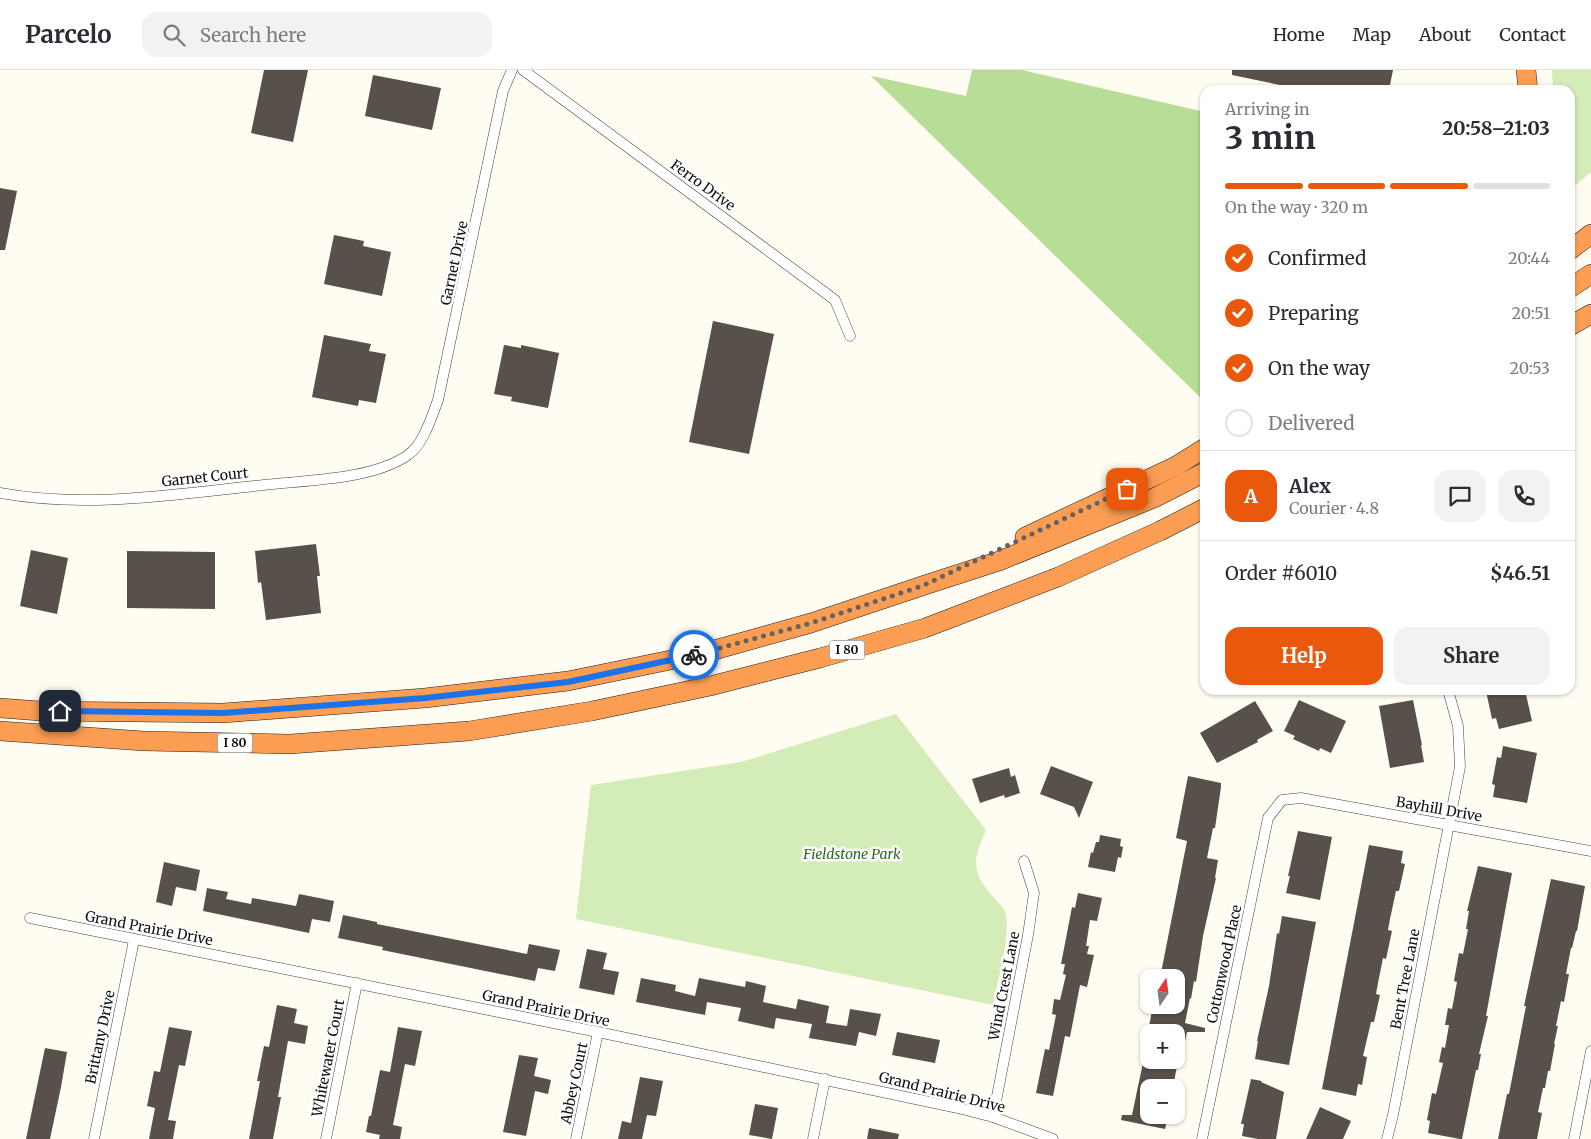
<!DOCTYPE html>
<html lang="en">
<head>
<meta charset="utf-8">
<style>
	:root { --surface:#fff; --page:#f2f2f3; --text:#2b2b33; --muted:#7c7c81; --line:#e1e1e2; --accent:#ea580c }
	body { margin:0; font-family:Merriweather,serif; background:var(--page); color:var(--text); height:100vh; display:flex; flex-direction:column; font-size:19px; white-space:nowrap }
	* { box-sizing:border-box; margin:0 }
	p { font-size:16px; color:var(--muted) }
	.icon { flex:none; width:28px; height:28px; fill:none; stroke:currentColor; stroke-width:2; stroke-linecap:round; stroke-linejoin:round }
	.map { position:relative; flex:1; overflow:hidden }
	.details { position:absolute; left:1200px; top:15px; width:375px; height:610px; display:flex; flex-direction:column; background:var(--surface); border-radius:15px; box-shadow:0 1px 4px #0004 }
	.details>* { flex:none }
	.needle { width:32px; rotate:13deg }
	.tools { position:absolute; left:1140px; top:899px; display:grid; gap:10px }
	.tools a { display:grid; place-items:center; width:45px; height:45px; border-radius:10px; background:var(--surface); box-shadow:0 1px 4px #0004; font-size:25px }
	.pin { position:absolute; display:grid; place-items:center; width:42px; height:42px; color:#fff; margin:-21px; border-radius:10px; box-shadow:0 2px 8px #0006 }
	.courier { position:absolute; display:grid; place-items:center; width:50px; height:50px; margin:-25px; border:4px solid #1a73e8; border-radius:50%; background:#fff; color:#222; box-shadow:0 1px 6px #0007 }
	.overview em { font-style:normal; font-weight:700 }
	.overview div { display:flex; flex-direction:column-reverse }
	.overview { display:flex; align-items:center; justify-content:space-between; height:85px; padding:0 25px }
	h1 { font-size:32px; font-weight:700; line-height:38px }
	.bar { display:grid; grid-template-columns:repeat(4,1fr); gap:8px 5px; align-content:center; height:60px; padding:0 25px }
	.bar i { height:6px; border-radius:4px; background:var(--line) }
	.bar .on { background:var(--accent) }
	.bar p { grid-column:span 4 }
	.line { display:flex; align-items:center; gap:12px; padding:0 25px; border-top:1px solid var(--line) }
	.line div { flex:1 }
	.round { display:grid; place-items:center; flex:none; width:52px; height:52px; border-radius:15px; background:var(--page) }
	ol { padding:0 25px; list-style:none }
	li { display:flex; align-items:center; gap:15px; height:55px }
	li p { margin-inline-start:auto }
	li .icon { padding:5px; border-radius:50%; background:var(--accent); color:#fff; stroke-width:4 }
	li:last-child { color:var(--muted) }
	li i { width:28px; height:28px; border:2px solid var(--line); border-radius:50% }
	.button { display:flex; gap:10px; margin-top:auto; padding:10px 25px }
	.button a { flex:1; height:58px; border-radius:15px; background:var(--accent); color:#fff; font-size:20px; font-weight:700; line-height:58px; text-align:center }
	.button a+a { background:var(--page); color:var(--text) }
	header { display:flex; align-items:center; gap:30px; box-sizing:border-box; height:70px; padding:0 25px; background:var(--surface); border-bottom:1px solid var(--line) }
	header strong { font-size:24px }
	nav { display:flex; gap:28px; margin-inline-start:auto; font-size:18px }
	.search { width:350px; height:45px; background:var(--page); display:flex; align-items:center; gap:12px; box-sizing:border-box; padding:0 18px; border-radius:15px; color:var(--muted); font-size:19px }
	.map>svg:first-child { display:block }
</style>
</head>
<body>
<header>
<strong>Parcelo</strong>
<div class="search"><svg class="icon" aria-label="search" viewBox="0 0 24 24"><circle cx="10" cy="10" r="6"/><path d="M15 15l6 6"/></svg>Search here</div>
<nav><a>Home</a><a>Map</a><a>About</a><a>Contact</a></nav>
</header>
<div class="map">
<svg width="1591" height="1069" viewBox="0 0 1591 1069">
	<rect width="100%" height="100%" fill="#fffcf1"/>
	<g fill="#d4ecb8">
		<path d="M1552,0H1591V102L1570,120V20H1553Z"/>
		<path d="M896,644L986,760C972,792 971,802 995,829C999,833 1004,838 1006,844C1010,868 998,909 993,935L576,849L591,715L741,692Z"/>
	</g>
	<path fill="#b8dd97" d="M972,0H1022L1205,42V332L871,6L966,26Z"/>
	<g fill="#58504b">
		<path d="M264,0H308L293,72L251,63Z"/>
		<path d="M1232,0H1393L1389,20H1304L1232,5Z"/>
		<path d="M373,5L441,18L432,60L365,46Z"/>
		<path d="M0,118L17,121L5,180H0Z"/>
		<path d="M334,165L364,171L363,176L391,182L382,226L324,214Z"/>
		<path d="M713,251L774,264L749,384L689,372Z"/>
		<path d="M324,265L371,274L369,281L386,284L376,333L359,330L358,336L312,327Z"/>
		<path d="M504,275L521,278V275L559,283L548,338L511,331L512,327L494,324Z"/>
		<path d="M316,474L320,506H317L321,543L266,550L261,512L258,513L255,481Z"/>
		<path d="M31,480L68,488L57,544L20,536Z"/>
		<path d="M127,481L215,482V539L127,538Z"/>
		<path d="M1492,620H1525L1532,651L1499,659L1496,648L1492,649L1486,621Z"/>
		<path d="M1299,630L1346,651L1331,683L1320,678L1319,681L1293,669L1295,666L1284,661Z"/>
		<path d="M1413,630L1422,675H1421L1424,692L1390,698L1379,636Z"/>
		<path d="M1255,631L1273,661L1257,670L1258,672L1217,693L1200,663Z"/>
		<path d="M1503,676L1537,683L1527,733L1493,727L1495,715L1492,714L1497,687L1501,688Z"/>
		<path d="M1051,696L1093,712L1079,748L1074,737L1040,724Z"/>
		<path d="M1009,698L1011,707L1015,705L1020,723L1005,728L1004,725L980,733L972,709Z"/>
		<path d="M1188,706L1221,713V717L1215,758H1213L1207,788L1218,790L1215,808H1216L1203,866L1196,912L1194,911L1191,929L1190,928L1185,953L1205,958V962H1187L1181,989H1176V962H1148L1153,935L1176,940V908H1160L1187,771L1176,768Z"/>
		<path d="M1298,761L1332,767L1320,830L1286,823L1290,806H1288Z"/>
		<path d="M1100,765L1121,769L1120,776L1123,777L1121,788L1118,787L1115,802L1088,797L1091,782L1093,783L1096,772H1099Z"/>
		<path d="M1369,775L1403,781L1401,793L1405,794L1399,821H1396L1390,849L1388,860L1392,861L1386,889L1383,888L1378,913L1376,924L1380,925L1374,952H1371L1363,986L1367,987L1362,1015L1358,1014L1356,1026L1322,1019Z"/>
		<path d="M164,792L200,800L196,821L176,817L172,836L156,832Z"/>
		<path d="M1478,796L1512,803L1486,946H1488L1479,984H1481L1478,1000H1476L1462,1069H1460L1428,1063L1430,1051L1427,1050L1432,1023L1436,1024L1443,993L1439,992L1442,977L1445,978L1449,955H1445L1448,938L1452,939L1457,912L1454,911L1459,883L1463,884L1468,859H1466L1469,841H1467Z"/>
		<path d="M1551,809L1585,816L1577,861H1576L1572,878H1571L1566,904H1569L1564,932L1561,931L1556,956H1558L1554,974H1555L1550,1001H1548L1545,1018H1543L1538,1042L1542,1043L1537,1069H1498L1507,1024H1509L1526,936H1524Z"/>
		<path d="M207,818L228,822L226,829L251,834L252,828L296,836L299,824L334,831L330,852L312,849L309,863L203,841Z"/>
		<path d="M1078,823L1102,828L1097,851L1090,850L1086,876H1089L1087,884L1094,885L1087,917L1080,915L1070,967L1065,966L1053,1026L1036,1023L1045,979L1049,980L1056,945L1052,944L1054,929L1060,930L1066,905L1063,904L1065,894H1061L1072,837L1075,838Z"/>
		<path d="M343,845L377,852V854L527,884L529,874L560,880L555,901L538,898L535,911L382,880L383,877L338,868Z"/>
		<path d="M1282,846L1316,852L1289,995L1255,989L1258,971H1257L1269,916L1277,863L1279,864Z"/>
		<path d="M587,879L607,883L603,899L619,902L614,925L579,918Z"/>
		<path d="M641,908L676,915L675,921L695,926L699,908L745,917L746,911L766,916L763,932L796,939L798,929L829,936L826,953L847,956L850,939L881,944L876,966L859,962L856,976L809,968L812,954L776,948L774,959L738,951L741,938L707,932L705,945L636,932Z"/>
		<path d="M277,935L297,939L294,953L308,956L305,974L288,971L278,1027H281L273,1069H249L260,1011H257L264,976L269,977Z"/>
		<path d="M169,957L192,961L185,996L179,995L168,1050L176,1051L173,1069H149L155,1038L147,1036L154,1001L160,1002Z"/>
		<path d="M398,957L422,961L415,996L405,994L393,1055L402,1057L400,1069H379L380,1065L366,1062L369,1046H371L380,1000L390,1002Z"/>
		<path d="M897,962L940,970L935,993L892,985Z"/>
		<path d="M45,978L67,982L61,1017L50,1069H26Z"/>
		<path d="M519,985L538,988L534,1006L551,1010L548,1024L535,1021L526,1066L503,1062Z"/>
		<path d="M1144,988H1149V990H1178L1173,1018H1149V1045H1168L1165,1059L1121,1050L1122,1045H1132Z"/>
		<path d="M640,1007L663,1011L656,1046L647,1045L642,1069H618L622,1051L631,1053Z"/>
		<path d="M1251,1009L1262,1011L1261,1012L1284,1022L1276,1069H1258L1242,1066L1244,1054H1241Z"/>
		<path d="M755,1034L778,1038L772,1069L749,1065Z"/>
		<path d="M1320,1037L1351,1051L1343,1069H1306Z"/>
		<path d="M869,1058L899,1064L898,1069H867Z"/>
	</g>
	<g fill="none" stroke-linecap="round" stroke-linejoin="round">
		<g stroke="#424242" stroke-width="11">
			<g id="minor">
				<path d="M523,0L835,230L850,266"/>
				<path d="M0,423C87,439 177,424 264,415C307,410 372,410 408,385C423,375 432,346 438,330L503,21L512,0"/>
				<path d="M30,848L598,962L958,1038L993,1047L1053,1069"/>
				<path d="M993,1047L1028,865L1034,823L1024,791"/>
				<path d="M94,1069L134,870"/>
				<path d="M326,1069L357,913"/>
				<path d="M576,1069L598,962"/>
				<path d="M813,1069L825,1009"/>
				<path d="M1202,1069L1268,748L1282,730L1301,728L1591,781"/>
				<path d="M1387,1069L1393,1045L1460,697L1458,656L1448,620"/>
				<path d="M1574,1069L1591,981"/>
			</g>
		</g>
		<g stroke="#202020" stroke-width="20">
			<g id="motorway">
				<path d="M1526,0L1528,20"/>
				<path d="M1570,180L1591,164"/>
				<path d="M1570,218L1591,204"/>
				<path d="M1570,256L1591,244"/>
				<path d="M1025,467L1176,396L1205,378"/>
				<path d="M0,638L40,641L223,643L425,628L568,611L700,584L811,553L931,513L999,491L1154,428L1205,402"/>
				<path d="M0,661L144,671L290,674L469,661L592,641L710,616L820,588L925,558L1058,507L1160,461L1205,438"/>
			</g>
		</g>
		<use href="#minor" stroke="#fff" stroke-width="10"/>
		<use href="#motorway" stroke="#fb9d53" stroke-width="19"/>
	</g>
	<g fill="none" stroke-linecap="round" stroke-linejoin="round">
		<path stroke="#63625e" stroke-width="5" stroke-dasharray="0 9" d="M694,585L811,553L922,516L1127,419"/>
		<path stroke="#1a73e8" stroke-width="6" d="M60,641L223,643L425,628L568,612L694,585"/>
	</g>
	<g text-anchor="middle" stroke-width="5" stroke-linejoin="round" paint-order="stroke">
		<g fill="#fff" stroke="#575757" stroke-width="1">
			<rect x="829.5" y="570.5" width="35" height="19" rx="4"/>
			<rect x="217.5" y="663.5" width="35" height="19" rx="4"/>
		</g>
		<g font-size="12" font-weight="bold" fill="#0f0f0f">
			<text x="847" y="584">I 80</text>
			<text x="235" y="677">I 80</text>
		</g>
		<g font-size="14" fill="#0f0f0f" stroke="#fff">
			<text transform="translate(703 115) rotate(36)" y="5">Ferro Drive</text>
			<text transform="translate(454 193) rotate(-78)" y="5">Garnet Drive</text>
			<text transform="translate(205 407) rotate(-6)" y="5">Garnet Court</text>
			<text transform="translate(1439 739) rotate(10)" y="5">Bayhill Drive</text>
			<text transform="translate(149 858) rotate(11)" y="5">Grand Prairie Drive</text>
			<text transform="translate(1224 894) rotate(-78)" y="5">Cottonwood Place</text>
			<text transform="translate(1405 909) rotate(-79)" y="5">Bent Tree Lane</text>
			<text transform="translate(1004 916) rotate(-79)" y="5">Wind Crest Lane</text>
			<text transform="translate(546 938) rotate(12)" y="5">Grand Prairie Drive</text>
			<text transform="translate(100 967) rotate(-78)" y="5">Brittany Drive</text>
			<text transform="translate(328 988) rotate(-79)" y="5">Whitewater Court</text>
			<text transform="translate(574 1013) rotate(-78)" y="5">Abbey Court</text>
			<text transform="translate(942 1022) rotate(14)" y="5">Grand Prairie Drive</text>
		</g>
		<g font-size="14" font-style="italic" fill="#2d6b1b" stroke="#fff">
			<text x="852" y="789">Fieldstone Park</text>
		</g>
	</g>
</svg>
<div class="tools">
<a><svg class="needle" viewBox="-14 -14 28 28"><path d="M0-13l5 13h-10z" fill="#e53935"/><path d="M0 13l5-13h-10z" fill="#7c7c81"/></svg></a>
<a>+</a>
<a>−</a>
</div>
<div class="pin" style="left:1127px;top:419px;background:#ea580c"><svg class="icon" aria-label="bag" viewBox="0 0 24 24"><path d="M5 8h14l-1 12H6zM9 8a3 3 0 0 1 6 0"/></svg></div>
<div class="pin" style="left:60px;top:641px;background:#1f2937"><svg class="icon" aria-label="home" viewBox="0 0 24 24"><path d="M3 11l9-7 9 7M6 9v11h12V9"/></svg></div>
<div class="courier" style="left:694px;top:585px"><svg class="icon" aria-label="bike" viewBox="0 0 24 24"><circle cx="6" cy="16" r="4"/><circle cx="18" cy="16" r="4"/><path d="M6 16l4-8h5l3 8M10 8l3 8H6M13 5h3"/></svg></div>
<section class="details">
<div class="overview"><div><h1>3 min</h1><p>Arriving in</p></div><em>20:58–21:03</em></div>
<div class="bar"><i class="on"></i><i class="on"></i><i class="on"></i><i></i><p>On the way · 320 m</p></div>
<ol>
<li><svg class="icon" aria-label="check" viewBox="0 0 24 24"><path d="M5 12l5 5 9-10"/></svg>Confirmed<p>20:44</p></li>
<li><svg class="icon" aria-label="check" viewBox="0 0 24 24"><path d="M5 12l5 5 9-10"/></svg>Preparing<p>20:51</p></li>
<li><svg class="icon" aria-label="check" viewBox="0 0 24 24"><path d="M5 12l5 5 9-10"/></svg>On the way<p>20:53</p></li>
<li><i></i>Delivered</li>
</ol>
<div class="line" style="height:90px"><b class="round" style="background:var(--accent);color:#fff">A</b><div><b>Alex</b><p>Courier · 4.8</p></div><a class="round"><svg class="icon" aria-label="chat" viewBox="0 0 24 24"><path d="M4 5h16v11H9l-5 4z"/></svg></a><a class="round"><svg class="icon" aria-label="phone" viewBox="0 0 24 24"><path d="M5 4h4l2 5-3 2q2 4 5 5l2-3 5 2v4C11 20 4 13 5 4z"/></svg></a></div>
<div class="line" style="height:65px"><div>Order #6010</div><b>$46.51</b></div>
<div class="button"><a>Help</a><a>Share</a></div>
</section>
</div>
</body>
</html>
